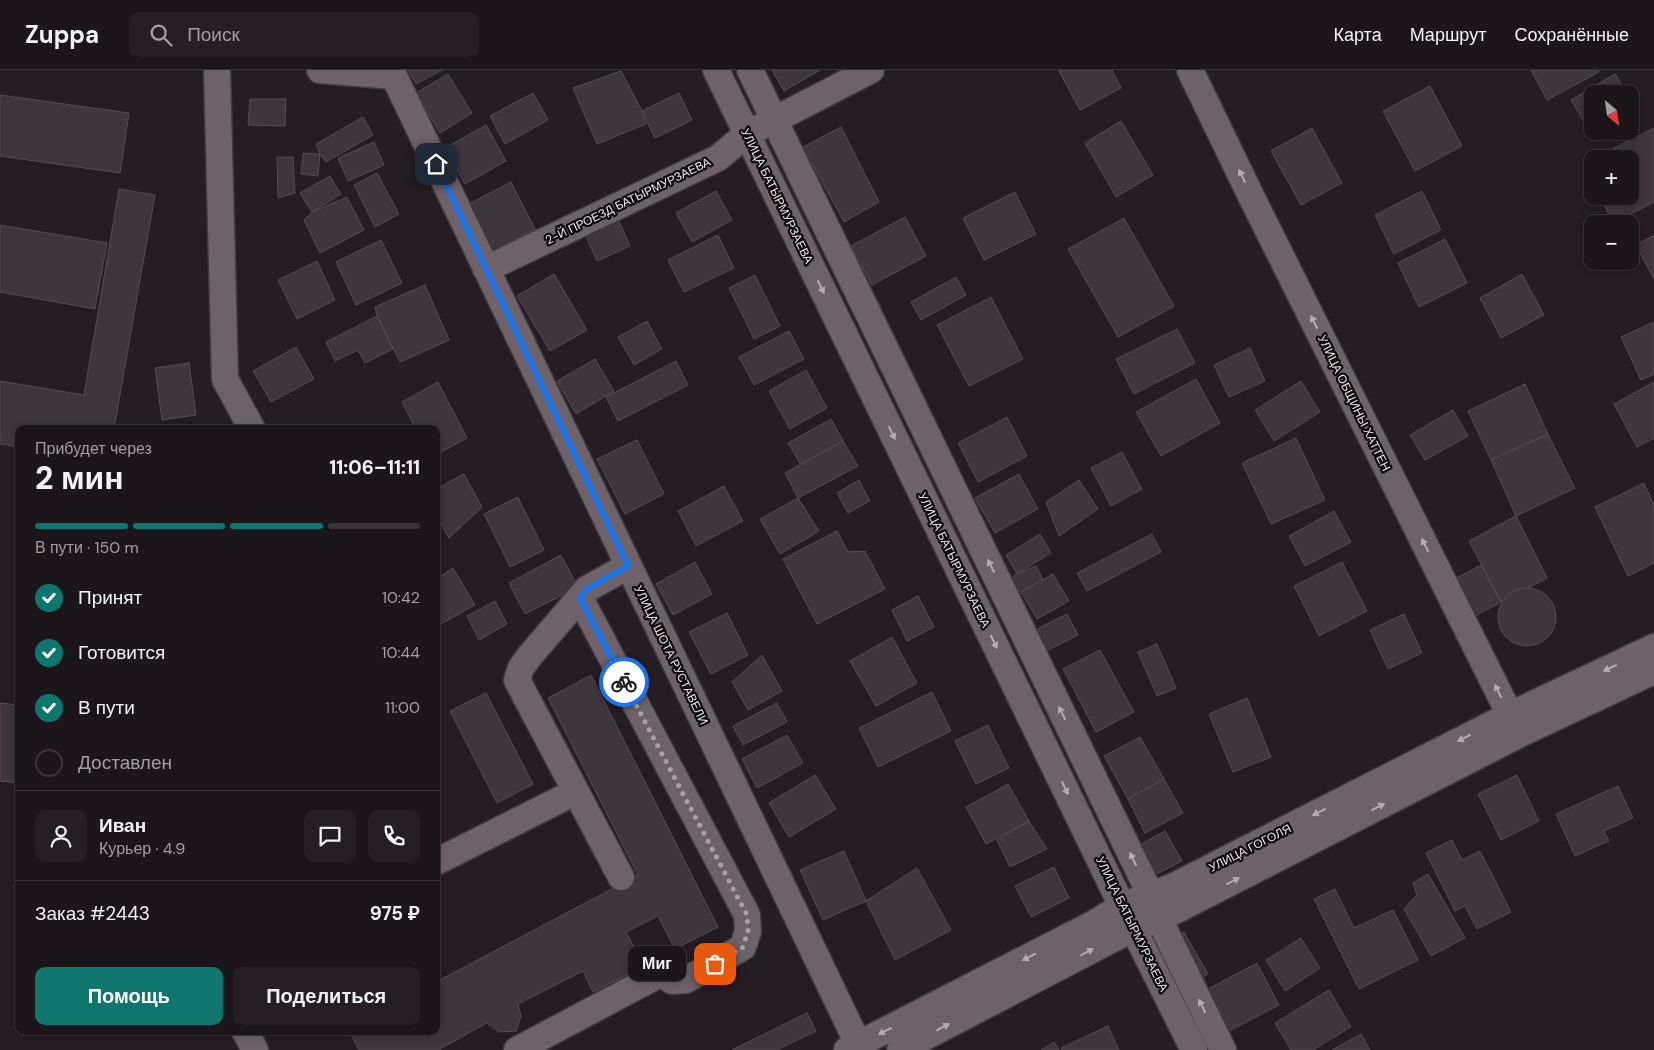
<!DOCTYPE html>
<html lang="ru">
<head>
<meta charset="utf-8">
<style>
	:root { --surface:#1c151a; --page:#251e23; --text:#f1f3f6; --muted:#a09fa2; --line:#3a3439; --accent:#0f766e }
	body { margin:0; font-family:"DM Sans",sans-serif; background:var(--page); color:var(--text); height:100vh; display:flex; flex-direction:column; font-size:19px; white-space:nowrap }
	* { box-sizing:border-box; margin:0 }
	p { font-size:16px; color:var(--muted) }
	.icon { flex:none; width:28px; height:28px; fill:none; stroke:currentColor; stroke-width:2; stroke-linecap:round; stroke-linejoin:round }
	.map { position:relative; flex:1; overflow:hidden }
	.side { position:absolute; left:15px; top:355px; width:425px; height:610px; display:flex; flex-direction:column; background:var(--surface); border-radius:10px; box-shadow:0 2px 8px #0003,0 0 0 1px var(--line) }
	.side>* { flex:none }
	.needle { width:32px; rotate:151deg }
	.tools { position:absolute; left:1584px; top:15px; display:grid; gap:10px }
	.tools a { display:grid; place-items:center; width:55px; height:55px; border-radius:10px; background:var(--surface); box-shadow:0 2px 8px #0003,0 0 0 1px var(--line); font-size:25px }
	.pin { position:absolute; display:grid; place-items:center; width:42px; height:42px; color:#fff; margin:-21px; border-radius:10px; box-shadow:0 2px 8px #0006 }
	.courier { position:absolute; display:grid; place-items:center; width:50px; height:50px; margin:-25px; border:4px solid #1a73e8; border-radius:50%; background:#fff; color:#222; box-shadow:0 1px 6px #0007 }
	.bubble { position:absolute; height:35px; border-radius:10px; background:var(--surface); box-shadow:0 2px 8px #0003,0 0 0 1px var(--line); font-size:16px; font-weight:800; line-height:35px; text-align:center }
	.overview em { font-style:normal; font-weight:800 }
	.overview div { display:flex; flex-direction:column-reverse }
	.overview { display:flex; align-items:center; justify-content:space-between; height:85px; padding:0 20px }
	h1 { font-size:32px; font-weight:800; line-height:38px }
	.bar { display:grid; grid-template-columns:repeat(4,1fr); gap:8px 5px; align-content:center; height:60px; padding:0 20px }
	.bar i { height:6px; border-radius:4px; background:var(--line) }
	.bar .current { background:var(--accent) }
	.bar p { grid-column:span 4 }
	.line { display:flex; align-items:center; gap:12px; padding:0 20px; border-top:1px solid var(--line) }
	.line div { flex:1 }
	.round { display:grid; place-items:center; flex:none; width:52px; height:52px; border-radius:10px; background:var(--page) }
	ol { padding:0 20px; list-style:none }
	li { display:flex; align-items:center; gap:15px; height:55px }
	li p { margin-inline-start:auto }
	li .icon { padding:5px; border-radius:50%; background:var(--accent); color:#fff; stroke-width:4 }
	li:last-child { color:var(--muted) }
	li i { width:28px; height:28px; border:2px solid var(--line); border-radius:50% }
	.cta { display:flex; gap:10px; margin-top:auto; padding:10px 20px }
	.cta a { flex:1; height:58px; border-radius:10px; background:var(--accent); color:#fff; font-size:20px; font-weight:800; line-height:58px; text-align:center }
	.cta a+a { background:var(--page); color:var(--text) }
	header { display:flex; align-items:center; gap:30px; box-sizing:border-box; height:70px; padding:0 25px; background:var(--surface); border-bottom:1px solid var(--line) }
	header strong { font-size:24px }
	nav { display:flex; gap:28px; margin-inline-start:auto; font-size:18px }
	.search { width:350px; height:45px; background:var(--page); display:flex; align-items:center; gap:12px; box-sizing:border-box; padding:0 18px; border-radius:10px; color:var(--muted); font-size:19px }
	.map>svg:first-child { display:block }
</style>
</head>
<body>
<header>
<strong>Zuppa</strong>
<div class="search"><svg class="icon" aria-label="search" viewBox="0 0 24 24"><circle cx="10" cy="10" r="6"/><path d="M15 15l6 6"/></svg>Поиск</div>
<nav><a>Карта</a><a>Маршрут</a><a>Сохранённые</a></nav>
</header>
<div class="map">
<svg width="1654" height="980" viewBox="0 0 1654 980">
	<rect width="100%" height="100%" fill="#261c23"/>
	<g fill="#3f353d" stroke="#564b53">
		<path d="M408,0H442L416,14Z"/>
		<path d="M772,0H820L784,21Z"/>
		<path d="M1061,0H1112L1121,18L1080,40L1059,1Z"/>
		<path d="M1531,0H1598L1599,2L1547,30Z"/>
		<path d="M621,1L642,41L646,54L597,74L573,18Z"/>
		<path d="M448,4L472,43L440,63L416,23Z"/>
		<path d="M1615,4L1627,24H1592V55L1588,58L1571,30Z"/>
		<path d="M1430,16L1462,76L1415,101L1383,41Z"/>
		<path d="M533,23L548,50L505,74L490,46Z"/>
		<path d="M679,23L692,50L655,68L642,41Z"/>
		<path d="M0,25L129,43L120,103L0,86Z"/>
		<path d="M250,29H286L285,56L248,55Z"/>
		<path d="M363,47L373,65L326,92L320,84L316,74Z"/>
		<path d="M1121,51L1153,105L1116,127L1085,73Z"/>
		<path d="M486,55L506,91L465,114L445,78Z"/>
		<path d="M841,57L879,132L844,152L803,77Z"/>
		<path d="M1312,58L1342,113L1301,135L1271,81Z"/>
		<path d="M1654,58V132L1613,153L1600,126H1630V89H1593Z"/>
		<path d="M374,72L384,95L348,111L338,88Z"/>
		<path d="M303,83L320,84L318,106L301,104Z"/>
		<path d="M277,87H293L295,123L278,128Z"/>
		<path d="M1592,89V112L1583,94Z"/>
		<path d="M377,103L399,144L375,157L354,115Z"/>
		<path d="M330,106L341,124L312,142L300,123Z"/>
		<path d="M511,112L535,159L493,181L469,134Z"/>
		<path d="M119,119L155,125L114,359H19V377L0,374V311L84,325Z"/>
		<path d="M716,121L732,150L692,172L676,143Z"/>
		<path d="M1422,121L1441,160L1394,184L1375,145Z"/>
		<path d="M1015,122L1036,164L984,190L963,148Z"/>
		<path d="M347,127L364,160L320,183L304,150L312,142Z"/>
		<path d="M617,147L630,176L597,191L584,162Z"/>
		<path d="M905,147L926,186L872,215L851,176Z"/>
		<path d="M1124,148L1174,236L1118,267L1068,179Z"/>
		<path d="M0,155L107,173L95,239L0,222Z"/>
		<path d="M718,165L734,198L684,222L668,190Z"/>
		<path d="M1654,165V209L1636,175Z"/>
		<path d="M1445,169L1467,213L1419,237L1398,193Z"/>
		<path d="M381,170L402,213L356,235L336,192Z"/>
		<path d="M317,191L335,230L297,249L278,210Z"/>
		<path d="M554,204L587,260L550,281L517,226Z"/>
		<path d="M1522,204L1544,245L1501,268L1480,228Z"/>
		<path d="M755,205L780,256L754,269L729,218Z"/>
		<path d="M956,207L966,225L921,250L911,232Z"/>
		<path d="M425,215L449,270L400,292L377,246L375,237Z"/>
		<path d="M991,227L1023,289L969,316L937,255Z"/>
		<path d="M377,246L393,279L365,293L358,280L335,291L326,272Z"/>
		<path d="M647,251L662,279L634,295L618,267Z"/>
		<path d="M1654,252V304L1641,310L1621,267Z"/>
		<path d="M1177,259L1195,293L1134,324L1116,289Z"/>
		<path d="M789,261L804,289L754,315L739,287Z"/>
		<path d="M296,277L314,309L271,332L253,301Z"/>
		<path d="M1250,278L1265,311L1229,327L1214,295Z"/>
		<path d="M595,289L614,321L576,344L557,311Z"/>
		<path d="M676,291L688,315L618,351L606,327Z"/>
		<path d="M189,293L196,345L162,350L155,298Z"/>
		<path d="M806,300L827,338L790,359L769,321Z"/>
		<path d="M1196,309L1220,353L1161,386L1136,342Z"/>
		<path d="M1301,311L1320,342L1274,371L1255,340Z"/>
		<path d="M438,312L467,368L436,385V359H416L402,332Z"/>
		<path d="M1654,312V368L1637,377L1614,334Z"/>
		<path d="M1525,314L1548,364L1491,390L1468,341Z"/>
		<path d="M1453,340L1468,366L1425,390L1410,365Z"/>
		<path d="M1007,347L1027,386L978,412L958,373Z"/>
		<path d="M831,349L843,371L801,395L788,373Z"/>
		<path d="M1548,364L1575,418L1516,446L1491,390Z"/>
		<path d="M1296,368L1325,430L1271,454L1242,393Z"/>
		<path d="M637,370L664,424L625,444L597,389Z"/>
		<path d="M843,371L858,396L798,428L785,403Z"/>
		<path d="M1122,382L1142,419L1111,436L1091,398Z"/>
		<path d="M464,404L482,437L449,468L436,446V419Z"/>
		<path d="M1019,404L1038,439L995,463L975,428Z"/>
		<path d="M859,410L870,431L848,443L837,423Z"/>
		<path d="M1079,410L1098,439L1059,466L1046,432Z"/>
		<path d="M1644,413L1654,435V493L1628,506L1595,437Z"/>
		<path d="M724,416L743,451L696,476L678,441Z"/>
		<path d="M518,427L544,480L510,497L484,444Z"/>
		<path d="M798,428L819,461L780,484L760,449Z"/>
		<path d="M1334,441L1351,472L1305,496L1289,466Z"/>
		<path d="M1516,446L1547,508L1501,532L1469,471Z"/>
		<path d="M837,461L848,482L865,481L885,519L817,554L783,489Z"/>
		<path d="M1040,464L1051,483L1017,504L1006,485Z"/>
		<path d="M1152,464L1161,482L1087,521L1077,503Z"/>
		<path d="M561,485L578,517L525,544L509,513Z"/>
		<path d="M695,492L712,524L673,545L656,514Z"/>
		<path d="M1342,492L1367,541L1319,566L1294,516Z"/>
		<path d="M1481,495L1501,532L1475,546L1455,509Z"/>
		<path d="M1036,496L1044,511L1008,530L1001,515L1017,504Z"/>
		<path d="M453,498L475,535L439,555L436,550V509Z"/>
		<path d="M1053,504L1069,531L1037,549L1021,522Z"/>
		<circle cx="1527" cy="547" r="29"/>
		<path d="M918,526L934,557L907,571L892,540Z"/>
		<path d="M495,531L507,554L479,570L467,546Z"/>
		<path d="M727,543L748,585L711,604L689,562Z"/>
		<path d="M1067,544L1078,565L1042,583L1031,562Z"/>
		<path d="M1404,544L1422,583L1388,599L1370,560Z"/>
		<path d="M892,567L917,613L876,636L850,591Z"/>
		<path d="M1157,574L1176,618L1157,626L1138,582Z"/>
		<path d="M1100,580L1134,642L1096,662L1063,599Z"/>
		<path d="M762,585L782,621L748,640L732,612Z"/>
		<path d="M591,605L718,857L675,879L658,846L626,862L644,896L593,922L583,901L518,934L521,946L516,961L499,962L487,953L438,980H359L349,961H436V912L638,805L548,628Z"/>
		<path d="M932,622L951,661L878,697L859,658Z"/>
		<path d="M486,623L533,714L497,733L450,641Z"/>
		<path d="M1247,628L1271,687L1233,702L1209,644Z"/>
		<path d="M0,633L19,635V713L0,711Z"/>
		<path d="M777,633L787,652L743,675L733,656Z"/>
		<path d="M988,655L1009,698L976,714L955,671Z"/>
		<path d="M787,665L803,693L757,718L742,689Z"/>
		<path d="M1140,667L1164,709L1128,729L1104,686Z"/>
		<path d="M815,705L836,739L789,767L769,733Z"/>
		<path d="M1517,705L1539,751L1501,770L1478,724Z"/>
		<path d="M1164,709L1183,743L1145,763L1128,729Z"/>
		<path d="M1008,714L1029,751L986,774L966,737Z"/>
		<path d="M1618,716L1633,748L1604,761L1609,771L1575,786L1556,744Z"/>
		<path d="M1029,751L1047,779L1010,797L997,770Z"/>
		<path d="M1165,761L1182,791L1139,813L1123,784Z"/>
		<path d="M1452,770L1462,790L1480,781L1511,842L1477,859L1465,836L1455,841L1426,783Z"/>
		<path d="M844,781L866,831L823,850L800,800Z"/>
		<path d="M1054,797L1069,828L1031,847L1015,816Z"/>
		<path d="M917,798L951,860L895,890L866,831Z"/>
		<path d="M1428,804L1465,868L1431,886L1404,839L1417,825L1413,813Z"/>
		<path d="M1335,819L1354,858L1393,840L1418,890L1359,919L1314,829Z"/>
		<path d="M1184,862L1208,904L1186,917L1162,874Z"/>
		<path d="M1301,868L1320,898L1285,921L1266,890Z"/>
		<path d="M1257,893L1279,935L1214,969L1193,927Z"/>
		<path d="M1329,920L1351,957L1313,980H1291L1275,953Z"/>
		<path d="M807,943L816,961L777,980H732Z"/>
		<path d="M1108,956L1119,980H1062L1061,978Z"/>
		<path d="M1361,964L1370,980H1332Z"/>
		<path d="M1054,972L1059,980H1041Z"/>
	</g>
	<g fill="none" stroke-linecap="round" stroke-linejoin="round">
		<g stroke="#40393e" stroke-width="29">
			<g id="minor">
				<path d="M217,0L225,309L252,359"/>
				<path d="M320,0L394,6"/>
				<path d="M391,0L861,980"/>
				<path d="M716,0L1122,836L1194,980"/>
				<path d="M750,0L1150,824L1165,861L1223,980"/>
				<path d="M1190,0L1251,126L1517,659"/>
				<path d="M486,199L718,88L747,64L871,0"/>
				<path d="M436,792L575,722"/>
				<path d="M621,807L517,610L521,598L528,588L587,519L628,496"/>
				<path d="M245,961L255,980"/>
				<path d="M517,980L662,903L672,911L686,910L743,877L748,861L747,845L580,528"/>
				<path d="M847,980L1093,854L1122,836L1172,817L1510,645L1654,577"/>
				<path d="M900,980L1134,858L1161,848L1520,664L1654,601"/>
			</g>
		</g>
		<use href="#minor" stroke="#6d616a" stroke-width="26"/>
	</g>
	<defs><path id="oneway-solid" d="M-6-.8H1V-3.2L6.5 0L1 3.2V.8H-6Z" transform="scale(1.25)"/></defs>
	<g fill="#b5acb3">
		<use href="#oneway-solid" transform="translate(1242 106) rotate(-116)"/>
		<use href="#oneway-solid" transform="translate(821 217) rotate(64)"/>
		<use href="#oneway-solid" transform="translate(1314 252) rotate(-116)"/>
		<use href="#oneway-solid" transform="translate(892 363) rotate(64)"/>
		<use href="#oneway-solid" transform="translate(1425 475) rotate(-116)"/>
		<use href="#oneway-solid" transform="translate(991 496) rotate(-116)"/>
		<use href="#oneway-solid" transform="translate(994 572) rotate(64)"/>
		<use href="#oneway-solid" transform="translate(1610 598) rotate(155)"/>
		<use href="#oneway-solid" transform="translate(1498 621) rotate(-116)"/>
		<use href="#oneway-solid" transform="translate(1062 643) rotate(-116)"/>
		<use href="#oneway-solid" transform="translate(1464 668) rotate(153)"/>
		<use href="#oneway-solid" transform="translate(1065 718) rotate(64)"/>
		<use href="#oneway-solid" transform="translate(1378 737) rotate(-27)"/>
		<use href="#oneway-solid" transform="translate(1319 742) rotate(153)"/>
		<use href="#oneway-solid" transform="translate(1133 789) rotate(-116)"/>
		<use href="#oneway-solid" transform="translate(1233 811) rotate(-27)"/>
		<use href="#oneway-solid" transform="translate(1087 882) rotate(-28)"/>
		<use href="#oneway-solid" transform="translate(1029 887) rotate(153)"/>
		<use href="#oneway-solid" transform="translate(1202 936) rotate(-116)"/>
		<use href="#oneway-solid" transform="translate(943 957) rotate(-28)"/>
		<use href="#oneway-solid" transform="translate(885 961) rotate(153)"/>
	</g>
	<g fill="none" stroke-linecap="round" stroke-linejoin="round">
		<path stroke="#a9a1a7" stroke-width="5" stroke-dasharray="0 9" d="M624,612L747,845L748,861L743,877L715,894"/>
		<path stroke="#1a73e8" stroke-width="6" d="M436,94L628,496L587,519L580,528L624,612"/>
	</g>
	<g text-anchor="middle" stroke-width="4.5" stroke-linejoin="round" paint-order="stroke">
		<g font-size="12" fill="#f0e9ee" stroke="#0c080b">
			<text transform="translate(777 126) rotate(64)" y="4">УЛИЦА БАТЫРМУРЗАЕВА</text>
			<text transform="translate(628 131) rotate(-26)" y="4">2-Й ПРОЕЗД БАТЫРМУРЗАЕВА</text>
			<text transform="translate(1354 333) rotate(64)" y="4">УЛИЦА ОБЩИНЫ ХАТТЕН</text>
			<text transform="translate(954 490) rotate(64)" y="4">УЛИЦА БАТЫРМУРЗАЕВА</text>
			<text transform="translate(671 585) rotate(64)" y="4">УЛИЦА ШОТА РУСТАВЕЛИ</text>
			<text transform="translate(1250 778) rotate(-27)" y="4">УЛИЦА ГОГОЛЯ</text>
			<text transform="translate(1132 854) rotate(64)" y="4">УЛИЦА БАТЫРМУРЗАЕВА</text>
		</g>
	</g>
</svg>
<div class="tools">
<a><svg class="needle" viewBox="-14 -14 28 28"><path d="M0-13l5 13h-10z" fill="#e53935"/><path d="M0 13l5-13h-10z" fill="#a09fa2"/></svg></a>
<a>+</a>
<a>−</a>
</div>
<div class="pin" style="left:715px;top:894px;background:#ea580c"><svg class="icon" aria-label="bag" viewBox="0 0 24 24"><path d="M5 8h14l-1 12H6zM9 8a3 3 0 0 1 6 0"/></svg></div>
<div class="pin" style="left:436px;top:94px;background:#1f2937"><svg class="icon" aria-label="home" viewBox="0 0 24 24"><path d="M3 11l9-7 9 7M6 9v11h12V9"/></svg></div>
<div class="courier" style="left:624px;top:612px"><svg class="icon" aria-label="bike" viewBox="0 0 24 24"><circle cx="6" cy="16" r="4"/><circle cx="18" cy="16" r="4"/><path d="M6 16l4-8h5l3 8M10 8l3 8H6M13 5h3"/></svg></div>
<div class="bubble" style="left:628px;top:876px;width:58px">Миг</div>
<section class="side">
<div class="overview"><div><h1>2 мин</h1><p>Прибудет через</p></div><em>11:06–11:11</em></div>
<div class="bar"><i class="current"></i><i class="current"></i><i class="current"></i><i></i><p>В пути · 150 m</p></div>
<ol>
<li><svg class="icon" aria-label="check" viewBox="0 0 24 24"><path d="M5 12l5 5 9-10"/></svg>Принят<p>10:42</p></li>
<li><svg class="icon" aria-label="check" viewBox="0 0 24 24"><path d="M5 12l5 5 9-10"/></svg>Готовится<p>10:44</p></li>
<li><svg class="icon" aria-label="check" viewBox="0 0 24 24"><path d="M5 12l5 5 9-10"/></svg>В пути<p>11:00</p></li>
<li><i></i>Доставлен</li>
</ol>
<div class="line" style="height:90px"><a class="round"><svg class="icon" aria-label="person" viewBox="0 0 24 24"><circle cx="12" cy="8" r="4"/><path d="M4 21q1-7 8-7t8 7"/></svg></a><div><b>Иван</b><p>Курьер · 4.9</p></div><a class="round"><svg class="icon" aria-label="chat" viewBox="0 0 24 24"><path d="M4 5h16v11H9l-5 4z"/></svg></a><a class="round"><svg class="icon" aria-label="phone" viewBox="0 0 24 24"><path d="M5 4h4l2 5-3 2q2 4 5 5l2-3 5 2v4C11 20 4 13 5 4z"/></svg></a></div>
<div class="line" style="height:65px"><div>Заказ #2443</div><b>975 ₽</b></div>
<div class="cta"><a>Помощь</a><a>Поделиться</a></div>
</section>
</div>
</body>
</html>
